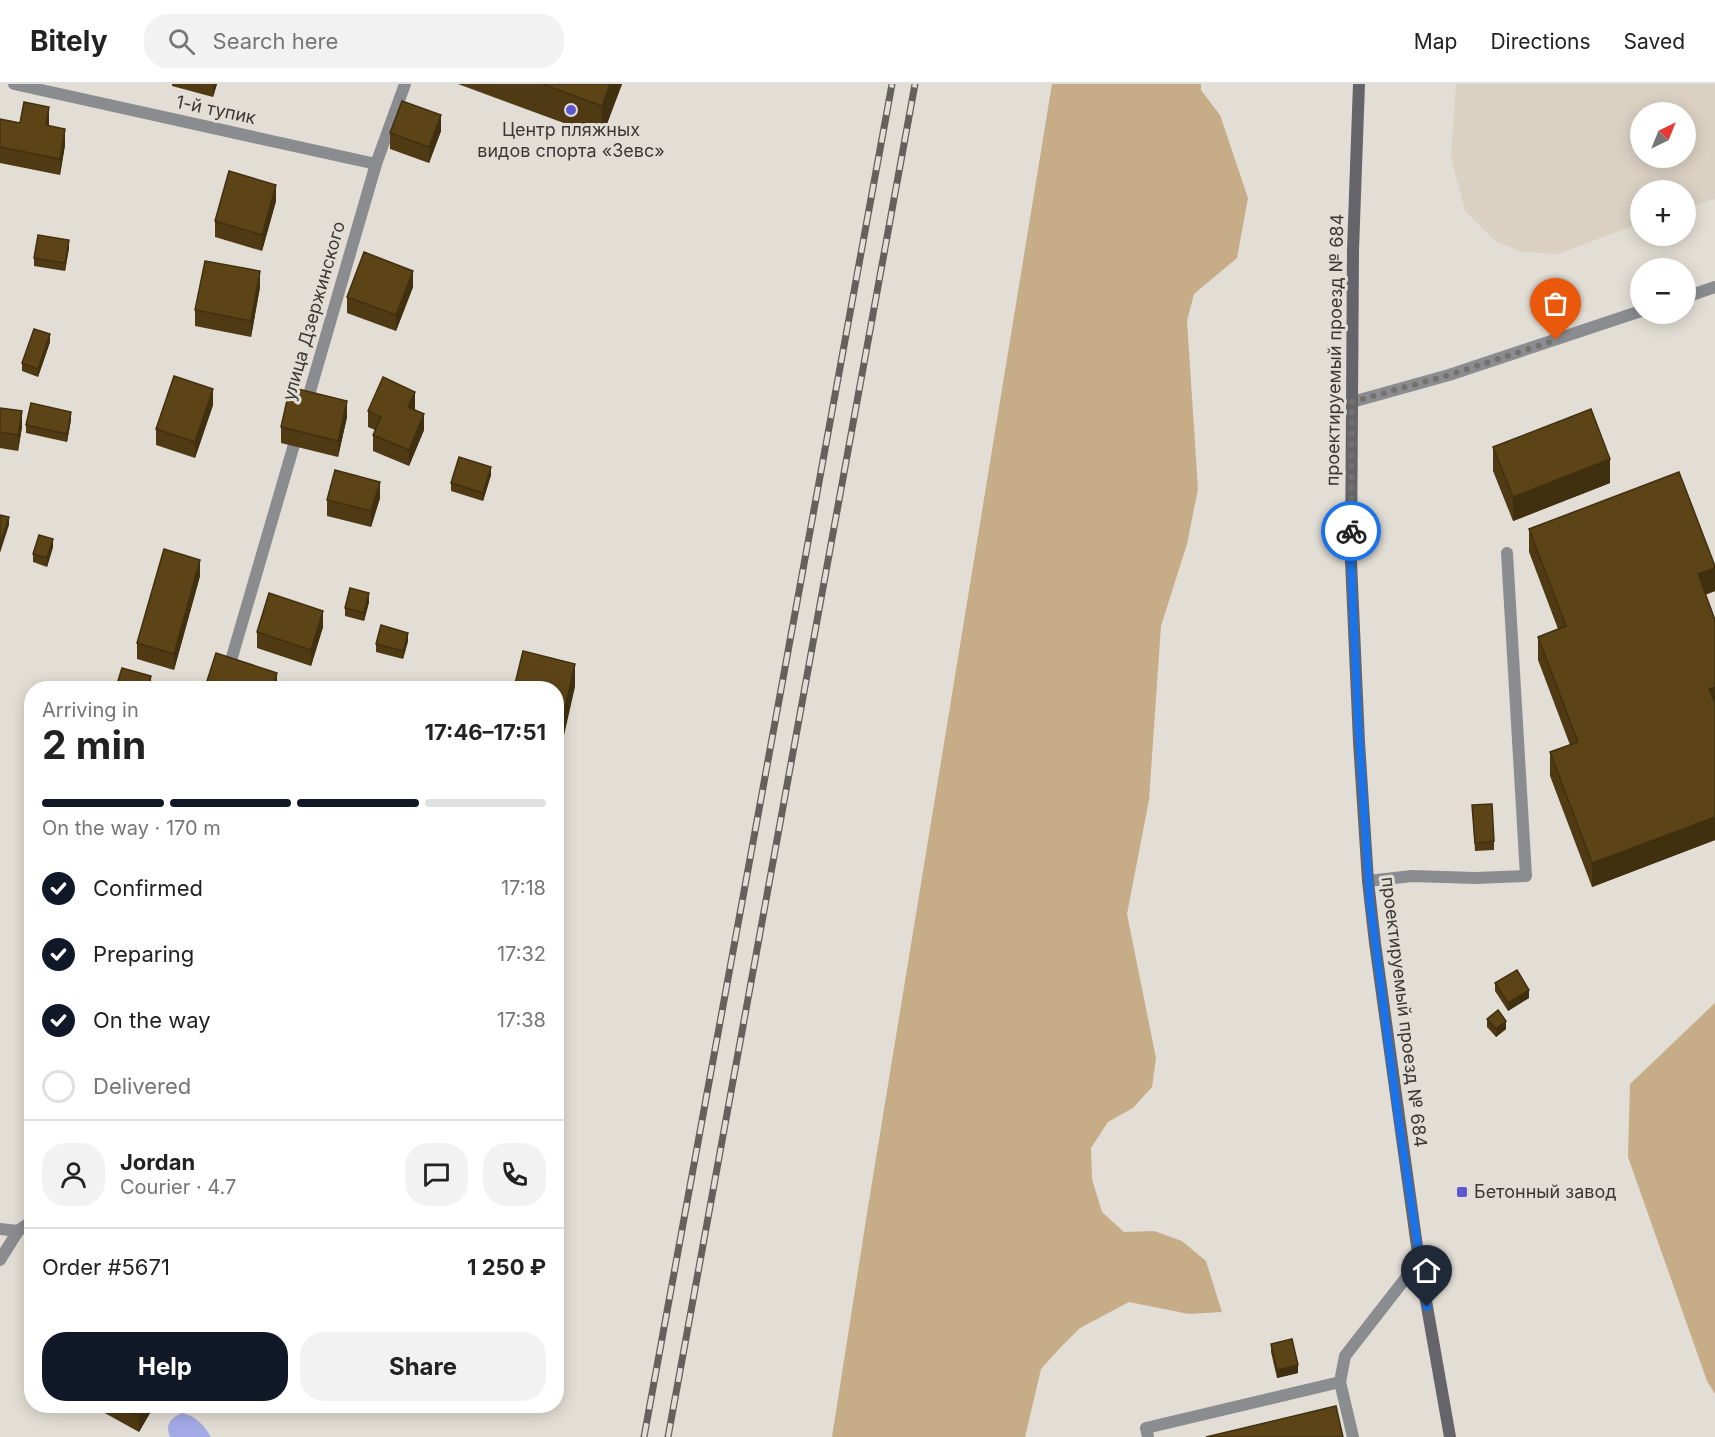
<!DOCTYPE html>
<html lang="en">
<head>
<meta charset="utf-8">
<style>
	:root { --surface:#fff; --page:#f2f2f2; --text:#222; --muted:#767676; --line:#e0e0e0; --accent:#111827 }
	body { margin:0; font-family:Inter,sans-serif; background:var(--page); color:var(--text); height:100vh; display:flex; flex-direction:column; font-size:22px; white-space:nowrap }
	* { box-sizing:border-box; margin:0 }
	p { font-size:20px; color:var(--muted) }
	.icon { flex:none; width:33px; height:33px; fill:none; stroke:currentColor; stroke-width:2; stroke-linecap:round; stroke-linejoin:round }
	.map { position:relative; flex:1; overflow:hidden }
	.sheet { position:absolute; left:24px; top:597px; width:540px; height:732px; display:flex; flex-direction:column; background:var(--surface); border-radius:24px; box-shadow:0 3px 15px #0003 }
	.sheet>* { flex:none }
	.needle { width:39px; rotate:43deg }
	.tools { position:absolute; left:1630px; top:18px; display:grid; gap:12px }
	.tools a { display:grid; place-items:center; width:66px; height:66px; border-radius:50%; background:var(--surface); box-shadow:0 3px 15px #0003; font-size:30px }
	.pin { position:absolute; display:grid; place-items:center; width:51px; height:51px; color:#fff; margin:-62px -26px; border-radius:50% 50% 50% 0; rotate:-45deg; box-shadow:0 0 6px #0007 }
	.pin .icon { rotate:45deg }
	.courier { position:absolute; display:grid; place-items:center; width:60px; height:60px; margin:-30px; border:4px solid #1a73e8; border-radius:50%; background:#fff; color:#222; box-shadow:0 2px 8px #0007 }
	.overview em { font-style:normal; font-weight:700 }
	.overview div { display:flex; flex-direction:column-reverse }
	.overview { display:flex; align-items:center; justify-content:space-between; height:102px; padding:0 18px }
	h1 { font-size:39px; font-weight:700; line-height:45px }
	.bar { display:grid; grid-template-columns:repeat(4,1fr); gap:9px 6px; align-content:center; height:72px; padding:0 18px }
	.bar i { height:8px; border-radius:4px; background:var(--line) }
	.bar .on { background:var(--accent) }
	.bar p { grid-column:span 4 }
	.line { display:flex; align-items:center; gap:15px; padding:0 18px; border-top:2px solid var(--line) }
	.line div { flex:1 }
	.round { display:grid; place-items:center; flex:none; width:63px; height:63px; border-radius:24px; background:var(--page) }
	ol { padding:0 18px; list-style:none }
	li { display:flex; align-items:center; gap:18px; height:66px }
	li p { margin-inline-start:auto }
	li .icon { padding:6px; border-radius:50%; background:var(--accent); color:#fff; stroke-width:4 }
	li:last-child { color:var(--muted) }
	li i { width:33px; height:33px; border:3px solid var(--line); border-radius:50% }
	.primary-button { display:flex; gap:12px; margin-top:auto; padding:12px 18px }
	.primary-button a { flex:1; height:69px; border-radius:24px; background:var(--accent); color:#fff; font-size:24px; font-weight:700; line-height:69px; text-align:center }
	.primary-button a+a { background:var(--page); color:var(--text) }
	header { display:flex; align-items:center; gap:36px; box-sizing:border-box; height:84px; padding:0 30px; background:var(--surface); border-bottom:2px solid var(--line) }
	header strong { font-size:28px }
	nav { display:flex; gap:33px; margin-inline-start:auto; font-size:21px }
	.search { width:420px; height:54px; background:var(--page); display:flex; align-items:center; gap:15px; box-sizing:border-box; padding:0 21px; border-radius:24px; color:var(--muted); font-size:22px }
	.map>svg:first-child { display:block }
</style>
</head>
<body>
<header>
<strong>Bitely</strong>
<div class="search"><svg class="icon" aria-label="search" viewBox="0 0 24 24"><circle cx="10" cy="10" r="6"/><path d="M15 15l6 6"/></svg>Search here</div>
<nav><a>Map</a><a>Directions</a><a>Saved</a></nav>
</header>
<div class="map">
<svg width="1715" height="1353" viewBox="0 0 1715 1353">
	<rect width="100%" height="100%" fill="#e3ded5"/>
	<path fill="#dbd1c3" fill-rule="evenodd" d="M1456,0H1715V115L1686,124V106H1641V139L1558,170L1522,168L1495,157L1465,127L1451,74ZM1641,28H1686V74H1641Z"/>
	<g fill="#c6ad87">
		<path d="M1052,0H1201V6L1220,31L1248,114L1237,174L1194,210L1187,237L1198,405L1187,460L1161,542L1149,716L1127,830L1156,974L1152,1003L1133,1024L1108,1038L1091,1064L1092,1095L1102,1128L1124,1148L1154,1147L1182,1157L1206,1177L1222,1228L1189,1230L1129,1218L1080,1244L1060,1264L1041,1285L1025,1353H832L868,1123Z"/>
		<path d="M1715,919V1310L1707,1297L1628,1073L1630,1000Z"/>
	</g>
	<path fill="#a4aae6" d="M182,1329C196,1332 204,1341 211,1353H170C165,1341 170,1334 182,1329Z"/>
	<g fill="none" stroke-linecap="round" stroke-linejoin="round">
		<g stroke="#8b8c8f" stroke-width="12">
			<path d="M1368,797L1412,792L1475,794L1526,792L1507,469"/>
			<path d="M1148,1353L1146,1344L1340,1298"/>
			<path d="M1353,1353L1340,1298L1345,1272L1419,1177"/>
		</g>
		<g stroke="#8b8c8f" stroke-width="12">
			<path d="M14,0L376,80"/>
			<path d="M1686,213L1715,203"/>
			<path d="M1352,318L1449,291L1641,227"/>
			<path d="M306,321L376,80L405,0"/>
			<path d="M223,604L298,347"/>
			<path d="M0,1145L18,1147"/>
			<path d="M0,1176L18,1147L32,1137"/>
		</g>
		<path stroke="#64646a" stroke-width="12" d="M1359,0L1353,166L1351,477L1359,658L1368,797L1375,859L1419,1177L1450,1353"/>
		<g stroke="#64615c" stroke-width="7">
			<g id="rail">
				<path d="M644,1353L892,0"/>
				<path d="M668,1353L915,0"/>
			</g>
		</g>
		<use href="#rail" stroke="#e3ded5" stroke-width="4.5" stroke-dasharray="14" stroke-linecap="butt"/>
	</g>
	<g fill="#503a14">
		<path d="M172,0H217L213,13L172,2Z"/>
		<path d="M458,0H622L602,53Z"/>
		<path d="M0,35L20,39H49V41L65,61L60,91L0,79Z"/>
		<path d="M441,47L429,79L390,65V49Z"/>
		<path d="M276,117L262,167L215,153V137Z"/>
		<path d="M69,164L65,187L34,182V174Z"/>
		<path d="M260,203L251,253L195,242V226Z"/>
		<path d="M413,203L396,247L347,229V213Z"/>
		<path d="M50,258L38,293L22,287V279Z"/>
		<path d="M213,321L195,374L156,361V345Z"/>
		<path d="M0,324L22,343L18,367L0,364Z"/>
		<path d="M415,324L414,326L424,346L409,382L373,367V351L375,346L368,343V327Z"/>
		<path d="M347,333L338,373L281,359V343Z"/>
		<path d="M71,336L67,358L26,349V341Z"/>
		<path d="M1493,363L1610,399L1513,437L1493,387Z"/>
		<path d="M491,391L483,417L451,407V399Z"/>
		<path d="M380,414L371,443L327,432V416Z"/>
		<path d="M1529,445L1715,482V507L1705,511L1715,536V756L1592,803L1550,692V668L1570,661L1538,576V553L1558,545L1529,468Z"/>
		<path d="M53,463L47,483L33,478V470Z"/>
		<path d="M200,492L174,586L137,575V559Z"/>
		<path d="M369,518L364,537L345,532V524Z"/>
		<path d="M323,543L311,582L257,564V548Z"/>
		<path d="M408,557L403,575L376,568V560Z"/>
		<path d="M207,597L277,604H207Z"/>
		<path d="M117,600H151L150,604H117Z"/>
		<path d="M1472,721L1494,757V766L1475,767Z"/>
		<path d="M1495,899L1529,914L1508,927L1495,907Z"/>
		<path d="M1487,935L1506,945L1496,953L1487,943Z"/>
		<path d="M1271,1260L1298,1289L1277,1294L1271,1268Z"/>
		<path d="M92,1322H154L139,1348Z"/>
	</g>
	<g fill="#413010">
		<path d="M213,0H217L213,13Z"/>
		<path d="M610,0H622L602,53V22Z"/>
		<path d="M49,23V39L46,57V41Z"/>
		<path d="M441,31V47L429,79V63Z"/>
		<path d="M65,45V61L60,91V75Z"/>
		<path d="M276,101V117L262,167V151Z"/>
		<path d="M69,156V164L65,187V179Z"/>
		<path d="M260,187V203L251,253V237Z"/>
		<path d="M413,187V203L396,247V231Z"/>
		<path d="M50,250V258L38,293V285Z"/>
		<path d="M213,305V321L195,374V358Z"/>
		<path d="M415,308V324L408,339V323Z"/>
		<path d="M347,317V333L338,373V357Z"/>
		<path d="M22,327V343L18,367V351Z"/>
		<path d="M71,328V336L67,358V350Z"/>
		<path d="M424,330V346L409,382V366Z"/>
		<path d="M1610,375V399L1513,437V413Z"/>
		<path d="M491,383V391L483,417V409Z"/>
		<path d="M380,398V414L371,443V427Z"/>
		<path d="M9,433V441L0,469V461Z"/>
		<path d="M53,455V463L47,483V474Z"/>
		<path d="M200,476V492L174,586V570Z"/>
		<path d="M1715,484V507L1698,513V490Z"/>
		<path d="M369,509V518L364,537V529Z"/>
		<path d="M323,527V543L311,582V566Z"/>
		<path d="M408,549V557L403,575V567Z"/>
		<path d="M575,580V603L557,682V658Z"/>
		<path d="M277,589V604H272Z"/>
		<path d="M151,592V600L150,604H148Z"/>
		<path d="M1715,603V626L1709,605Z"/>
		<path d="M1715,733V756L1592,803V779Z"/>
		<path d="M1529,906V914L1508,927V919Z"/>
		<path d="M1506,937V945L1496,953V945Z"/>
		<path d="M1298,1281V1289L1277,1294V1286Z"/>
		<path d="M145,1322H154L139,1348V1332Z"/>
	</g>
	<g fill="#5d4417" stroke="#413010" stroke-width="1.5">
		<path d="M542,0H610L602,22Z"/>
		<path d="M402,17L441,31L429,63L390,49Z"/>
		<path d="M24,18L49,23L46,41L65,45L60,75L0,63V35L20,39Z"/>
		<path d="M229,87L276,101L262,151L215,137Z"/>
		<path d="M38,151L69,156L65,179L34,174Z"/>
		<path d="M364,168L413,187L396,231L347,213Z"/>
		<path d="M205,177L260,187L251,237L195,226Z"/>
		<path d="M34,245L50,250L38,285L22,279Z"/>
		<path d="M174,292L213,305L195,358L156,345Z"/>
		<path d="M383,293L415,308L408,323L424,330L409,366L373,351L381,333L368,327Z"/>
		<path d="M290,303L347,317L338,357L281,343Z"/>
		<path d="M31,319L71,328L67,350L26,341Z"/>
		<path d="M0,324L22,327L18,351L0,348Z"/>
		<path d="M1591,325L1610,375L1513,413L1493,363Z"/>
		<path d="M459,373L491,383L483,409L451,399Z"/>
		<path d="M335,386L380,398L371,427L327,416Z"/>
		<path d="M1679,388L1715,482V484L1698,490L1715,536V603L1709,605L1715,619V733L1592,779L1550,668L1578,658L1538,553L1566,542L1529,445Z"/>
		<path d="M0,431L9,433L0,461Z"/>
		<path d="M39,451L53,455L47,474L33,470Z"/>
		<path d="M164,465L200,476L174,570L137,559Z"/>
		<path d="M350,504L369,509L364,529L345,524Z"/>
		<path d="M269,509L323,527L311,566L257,548Z"/>
		<path d="M381,541L408,549L403,567L376,560Z"/>
		<path d="M523,567L575,580L557,658L556,604H514Z"/>
		<path d="M216,569L277,589L272,604H231L207,597Z"/>
		<path d="M122,584L151,592L148,604H133L117,600Z"/>
		<path d="M1492,720L1494,757L1475,759L1472,721Z"/>
		<path d="M1517,886L1529,906L1508,919L1495,899Z"/>
		<path d="M1498,926L1506,937L1496,945L1487,935Z"/>
		<path d="M1292,1255L1298,1281L1277,1286L1271,1260Z"/>
		<path d="M120,1322H145L139,1332Z"/>
		<path d="M1336,1322L1343,1353H1206Z"/>
	</g>
	<g fill="none" stroke-linecap="round" stroke-linejoin="round">
		<path stroke="#75726d" stroke-width="6" stroke-dasharray="0 10.8" d="M1351,447L1352,318L1449,291L1556,256"/>
		<path stroke="#1a73e8" stroke-width="8" d="M1351,447V477L1358,635L1370,818L1397,1025L1427,1223"/>
	</g>
	<g fill="#5b58d0" stroke="#e3ded5" stroke-width="2">
		<circle cx="571" cy="26" r="6"/>
		<rect x="1456" y="1102" width="12" height="12" rx="3"/>
	</g>
	<g text-anchor="middle" stroke-width="6" stroke-linejoin="round" paint-order="stroke">
		<g font-size="18" fill="#3a3835" stroke="#e3ded5">
			<text transform="translate(216 26) rotate(12)" y="6">1-й тупик</text>
			<text transform="translate(314 227) rotate(-74)" y="6">улица Дзержинского</text>
			<text transform="translate(1335 266) rotate(-89)" y="6">проектируемый проезд № 684</text>
			<text transform="translate(1404 928) rotate(83)" y="6">проектируемый проезд № 684</text>
		</g>
		<g font-size="18" fill="#3a3835" stroke="#e3ded5">
			<text x="571" y="52">Центр пляжных<tspan x="571" dy="21">видов спорта «Зевс»</tspan></text>
			<text x="1474" y="1114" text-anchor="start">Бетонный завод</text>
		</g>
	</g>
</svg>
<div class="tools">
<a><svg class="needle" viewBox="-14 -14 28 28"><path d="M0-13l5 13h-10z" fill="#e53935"/><path d="M0 13l5-13h-10z" fill="#767676"/></svg></a>
<a>+</a>
<a>−</a>
</div>
<div class="pin" style="left:1556px;top:256px;background:#ea580c"><svg class="icon" aria-label="bag" viewBox="0 0 24 24"><path d="M5 8h14l-1 12H6zM9 8a3 3 0 0 1 6 0"/></svg></div>
<div class="pin" style="left:1427px;top:1223px;background:#1f2937"><svg class="icon" aria-label="home" viewBox="0 0 24 24"><path d="M3 11l9-7 9 7M6 9v11h12V9"/></svg></div>
<div class="courier" style="left:1351px;top:447px"><svg class="icon" aria-label="bike" viewBox="0 0 24 24"><circle cx="6" cy="16" r="4"/><circle cx="18" cy="16" r="4"/><path d="M6 16l4-8h5l3 8M10 8l3 8H6M13 5h3"/></svg></div>
<section class="sheet">
<div class="overview"><div><h1>2 min</h1><p>Arriving in</p></div><em>17:46–17:51</em></div>
<div class="bar"><i class="on"></i><i class="on"></i><i class="on"></i><i></i><p>On the way · 170 m</p></div>
<ol>
<li><svg class="icon" aria-label="check" viewBox="0 0 24 24"><path d="M5 12l5 5 9-10"/></svg>Confirmed<p>17:18</p></li>
<li><svg class="icon" aria-label="check" viewBox="0 0 24 24"><path d="M5 12l5 5 9-10"/></svg>Preparing<p>17:32</p></li>
<li><svg class="icon" aria-label="check" viewBox="0 0 24 24"><path d="M5 12l5 5 9-10"/></svg>On the way<p>17:38</p></li>
<li><i></i>Delivered</li>
</ol>
<div class="line" style="height:108px"><a class="round"><svg class="icon" aria-label="person" viewBox="0 0 24 24"><circle cx="12" cy="8" r="4"/><path d="M4 21q1-7 8-7t8 7"/></svg></a><div><b>Jordan</b><p>Courier · 4.7</p></div><a class="round"><svg class="icon" aria-label="chat" viewBox="0 0 24 24"><path d="M4 5h16v11H9l-5 4z"/></svg></a><a class="round"><svg class="icon" aria-label="phone" viewBox="0 0 24 24"><path d="M5 4h4l2 5-3 2q2 4 5 5l2-3 5 2v4C11 20 4 13 5 4z"/></svg></a></div>
<div class="line" style="height:78px"><div>Order #5671</div><b>1 250 ₽</b></div>
<div class="primary-button"><a>Help</a><a>Share</a></div>
</section>
</div>
</body>
</html>
